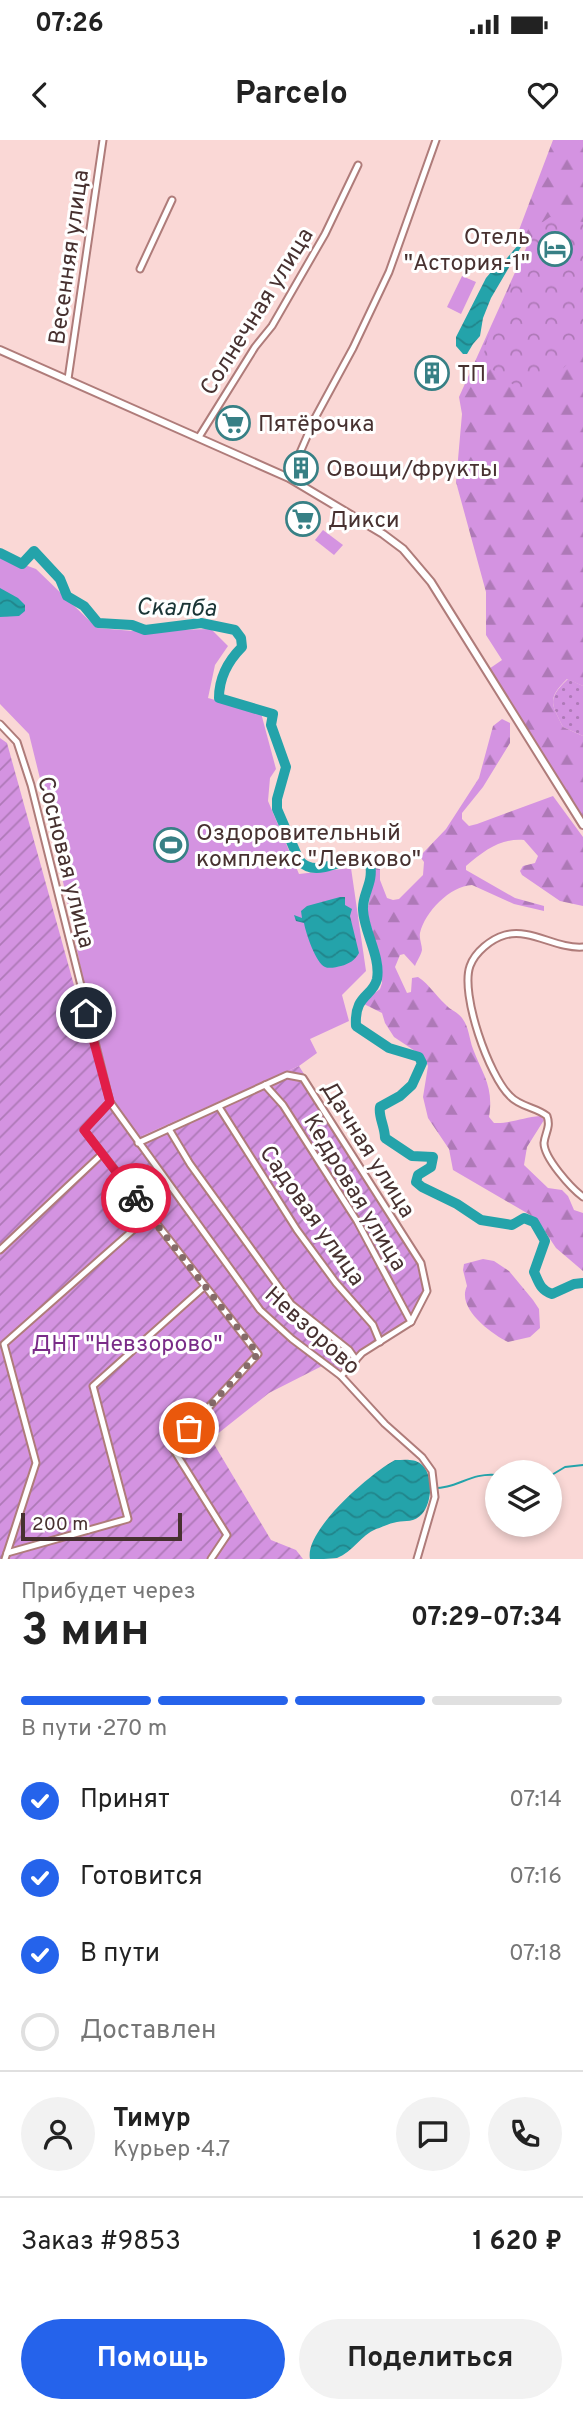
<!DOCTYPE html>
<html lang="ru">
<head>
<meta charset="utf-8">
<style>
	:root { --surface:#fff; --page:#f2f2f2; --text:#222; --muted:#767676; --line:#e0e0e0; --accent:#2563eb }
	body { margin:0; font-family:Overpass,sans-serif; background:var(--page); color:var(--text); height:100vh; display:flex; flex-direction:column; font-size:26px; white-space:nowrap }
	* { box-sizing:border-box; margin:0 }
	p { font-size:23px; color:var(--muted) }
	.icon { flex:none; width:38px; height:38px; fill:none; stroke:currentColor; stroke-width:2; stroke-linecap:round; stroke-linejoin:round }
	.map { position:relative; height:1419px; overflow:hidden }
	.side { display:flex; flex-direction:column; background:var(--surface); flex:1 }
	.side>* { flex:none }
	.controls { position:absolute; left:485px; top:1320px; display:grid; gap:14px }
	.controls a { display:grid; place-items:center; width:77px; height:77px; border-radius:50%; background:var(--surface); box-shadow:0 4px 10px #0003; font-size:35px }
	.scale { position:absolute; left:21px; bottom:18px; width:161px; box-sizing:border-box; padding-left:7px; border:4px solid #473130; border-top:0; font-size:19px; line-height:24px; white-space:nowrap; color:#473130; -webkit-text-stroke:5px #fff; paint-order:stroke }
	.pin { position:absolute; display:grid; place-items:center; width:60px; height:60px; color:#fff; margin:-30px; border:4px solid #fff; border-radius:50%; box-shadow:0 2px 7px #0007 }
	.courier { position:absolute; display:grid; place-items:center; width:70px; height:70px; margin:-35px; border:5px solid #e11d48; border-radius:50%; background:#fff; color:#222; box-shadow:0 2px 9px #0007 }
	.head em { font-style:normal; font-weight:700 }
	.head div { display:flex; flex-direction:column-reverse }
	.head { display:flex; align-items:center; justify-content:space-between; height:119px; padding:0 21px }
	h1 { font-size:46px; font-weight:700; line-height:52px }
	.bar { display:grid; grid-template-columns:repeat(4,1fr); gap:10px 7px; align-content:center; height:84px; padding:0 21px }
	.bar i { height:9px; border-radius:5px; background:var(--line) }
	.bar .active { background:var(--accent) }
	.bar p { grid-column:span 4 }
	.line { display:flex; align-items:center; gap:18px; padding:0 21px; border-top:2px solid var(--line) }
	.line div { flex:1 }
	.round { display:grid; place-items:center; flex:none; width:74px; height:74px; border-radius:37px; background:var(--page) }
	ol { padding:0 21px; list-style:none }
	li { display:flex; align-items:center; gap:21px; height:77px }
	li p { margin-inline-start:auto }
	li .icon { padding:7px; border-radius:50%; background:var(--accent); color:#fff; stroke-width:4 }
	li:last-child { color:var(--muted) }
	li i { width:38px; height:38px; border:4px solid var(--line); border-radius:50% }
	.cta { display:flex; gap:14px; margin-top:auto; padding:14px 21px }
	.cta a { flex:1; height:80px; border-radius:42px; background:var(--accent); color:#fff; font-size:28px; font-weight:700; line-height:80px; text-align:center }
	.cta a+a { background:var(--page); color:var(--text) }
	.status { display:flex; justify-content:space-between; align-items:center; height:49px; padding:0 35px; background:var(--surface); direction:ltr }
	.status svg { height:19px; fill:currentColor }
	header { display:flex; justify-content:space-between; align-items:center; height:91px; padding:0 21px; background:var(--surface); font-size:32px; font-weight:700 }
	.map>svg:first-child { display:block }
</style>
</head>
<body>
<div class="status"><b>07:26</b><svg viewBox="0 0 49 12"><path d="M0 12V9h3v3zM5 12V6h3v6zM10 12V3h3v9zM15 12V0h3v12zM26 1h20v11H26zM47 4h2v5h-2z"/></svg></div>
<header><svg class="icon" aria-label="back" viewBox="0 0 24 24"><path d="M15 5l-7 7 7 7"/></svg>Parcelo<svg class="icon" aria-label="heart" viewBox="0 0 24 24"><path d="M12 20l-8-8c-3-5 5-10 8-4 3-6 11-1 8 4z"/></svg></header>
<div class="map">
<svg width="583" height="1419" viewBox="0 0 583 1419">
	<defs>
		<pattern id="grass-dots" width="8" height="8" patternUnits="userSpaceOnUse" patternTransform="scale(1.75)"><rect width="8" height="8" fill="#d493e1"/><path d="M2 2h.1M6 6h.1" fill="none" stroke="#ae79b7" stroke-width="1.8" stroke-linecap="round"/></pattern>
		<pattern id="forest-firs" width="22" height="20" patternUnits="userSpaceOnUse" patternTransform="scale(1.75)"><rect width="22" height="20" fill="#d493e1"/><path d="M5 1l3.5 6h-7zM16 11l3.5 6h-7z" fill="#ae79b7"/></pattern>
		<pattern id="park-crowns" width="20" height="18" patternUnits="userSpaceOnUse" patternTransform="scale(1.75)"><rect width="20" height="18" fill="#d493e1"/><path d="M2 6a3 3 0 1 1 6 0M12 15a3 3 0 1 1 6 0" fill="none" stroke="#ae79b7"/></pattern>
		<pattern id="garden-furrows" width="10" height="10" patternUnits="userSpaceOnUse" patternTransform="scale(1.75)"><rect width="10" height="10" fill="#d493e1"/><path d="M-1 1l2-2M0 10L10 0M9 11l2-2" fill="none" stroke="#ae79b7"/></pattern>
		<pattern id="water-waves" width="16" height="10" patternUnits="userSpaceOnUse" patternTransform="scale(1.75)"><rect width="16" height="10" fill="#24a3aa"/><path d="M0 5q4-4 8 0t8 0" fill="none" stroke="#21858b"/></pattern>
	</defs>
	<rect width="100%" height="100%" fill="#fad8d6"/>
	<path fill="url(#grass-dots)" d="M568,539L583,546V596L563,587C551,563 547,559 568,539Z"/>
	<g fill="url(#forest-firs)">
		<path d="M553,0H583V546L567,539C547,559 551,563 563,587L583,596V685L486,531L502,520L486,495V452L456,342L462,274L459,257L531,97L519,90Z"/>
		<path d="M502,579L510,583V603L483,647L462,673V679L469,686L477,684L553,656L583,697V766L560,761L522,735L520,731L523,726L535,723L538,716L524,700C500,698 484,711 466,726V730L515,758L544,766V771L514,764L472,745C450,746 425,772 420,793C419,799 422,805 422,810C421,815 417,821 415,826L404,814L400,815L395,827L407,853L411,852L412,838L418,837C430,845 435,855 445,864C450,870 458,872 462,878C469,887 469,898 473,909C483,935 494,947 489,977L494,983C510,984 524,977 540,976L544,980L527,1007L524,1025L548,1048L562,1050L568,1056L574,1070L583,1073V1131L556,1108L540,1084L532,1076L453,1030L449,1009L428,978L423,957L428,926L424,917L394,897L385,883L382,873L364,864V861L380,849L382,843L377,809L367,772L376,726L380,723V740L387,758L393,760L399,759L423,735L424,722L421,718L423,713L446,689L479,638L493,586Z"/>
		<path d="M483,1119L494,1121L509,1131L533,1160L539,1169L540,1188L530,1197L508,1202C491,1194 456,1168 467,1146L463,1130L464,1124Z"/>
	</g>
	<path fill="url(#park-crowns)" d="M550,77L583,82V199C569,229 553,240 522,251L482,222L487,200L537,86Z"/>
	<path fill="url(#garden-furrows)" d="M0,598L7,603L106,961L135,999L299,926L420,1120L426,1155L417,1176L402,1191L365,1209L343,1230L326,1224L269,1253L211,1299L271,1400L296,1410L303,1419H0Z"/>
	<g fill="#d493e1">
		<path d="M462,136L476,142L461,174L447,167Z"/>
		<path d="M323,390L343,405L334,415L315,400Z"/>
		<path d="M0,416L36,429L97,488L133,491L211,489L228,506L215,525L208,558L261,573L276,629L270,638L268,661L299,734L351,728L366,831L342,855L349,881L310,899L317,913L299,926L135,999L108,961L51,683L29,594L0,564Z"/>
	</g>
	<g fill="url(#water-waves)">
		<path d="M518,105L521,107L491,158L483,178L480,196L473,204L467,214H463L456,206V197L486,138L491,132L497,130Z"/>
		<path d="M0,448L18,458L25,465V471L19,476L0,477Z"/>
		<path d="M340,757H345V765L352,769L350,776L359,813C355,820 349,824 341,826C337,827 329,829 325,827C316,823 306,794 304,783L296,781L294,775L302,778L301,771L307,766Z"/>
		<path d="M395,1320C403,1320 414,1318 421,1324C434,1334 432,1363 422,1374C414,1383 406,1380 397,1382C390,1383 383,1387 376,1389C361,1395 353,1412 337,1418C330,1419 318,1419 310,1419C304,1390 371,1333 395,1320Z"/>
	</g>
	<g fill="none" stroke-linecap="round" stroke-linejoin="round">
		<g stroke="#24a3aa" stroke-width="2">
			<path d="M550,1336L565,1327L583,1325"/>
			<path d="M430,1348C456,1350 470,1332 497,1335"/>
		</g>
		<path stroke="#24a3aa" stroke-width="10" d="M0,413L22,424L34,411L60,439L67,456L84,466L98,483L132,485L145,490L201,483L235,490L241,498L242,507C228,521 219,538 219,558L273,574L271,585L286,627L277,659V669L299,720C319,743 348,708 370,723C374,744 362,753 363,770C364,792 381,817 377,839C373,857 354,854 356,886L389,908L419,917L422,923L412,945L400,956L380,967C378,976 385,987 385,998L412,1016L433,1017L431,1027L418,1035L416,1042L422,1047L457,1064L481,1080L512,1085L524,1078L534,1082L545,1101L534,1132C539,1142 540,1150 552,1154L574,1144L583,1143"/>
		<g stroke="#af7c7a" stroke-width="9">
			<g id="minor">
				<path d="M140,129L172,60"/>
				<path d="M68,239L103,0"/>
				<path d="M199,297L255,207L272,186L325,94L358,25"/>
				<path d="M289,338L315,278L353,208L389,132L436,0"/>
				<path d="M0,584L17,602L31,645L110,962L260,1170L292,1199L341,1236L385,1284L422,1317L432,1331L435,1357L417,1419"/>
				<path d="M583,807C556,809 531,788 505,795C491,799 475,812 470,826C460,854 489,936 510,956C520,967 536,967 547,976C551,987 545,993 544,1003C544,1018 571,1048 583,1057"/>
				<path d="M265,945L283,965L357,1081L411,1182"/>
				<path d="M110,962L84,990L258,1214L172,1307L227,1395L211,1419"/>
				<path d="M219,967L297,1090L336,1143L373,1185L380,1202"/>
				<path d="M169,989L190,1024L291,1164L349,1210L356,1220"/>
				<path d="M138,1003L287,935L303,938L421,1123L427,1151L411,1182L362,1213L341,1236"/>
				<path d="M0,1110L102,1014"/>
				<path d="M7,1413L128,1379L93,1246L205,1146"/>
				<path d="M5,1419L36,1323L4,1204L150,1075"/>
			</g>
		</g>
		<g stroke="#af7c7a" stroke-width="10">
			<path id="tertiary" d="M0,210L289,338L383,394L403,409L431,442L583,685"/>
		</g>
		<use href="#minor" stroke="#fff" stroke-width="5"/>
		<use href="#tertiary" stroke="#fff" stroke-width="6"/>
	</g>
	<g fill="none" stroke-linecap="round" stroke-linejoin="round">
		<path stroke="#866b6a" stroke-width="7" stroke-dasharray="0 12.6" d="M136,1058L258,1214L189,1288"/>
		<path stroke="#e11d48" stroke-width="9" d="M86,873L110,962L84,990L136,1058"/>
	</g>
	<defs>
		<g id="hotel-ring" transform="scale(1.75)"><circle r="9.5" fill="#fff" stroke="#378085" stroke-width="1.5"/><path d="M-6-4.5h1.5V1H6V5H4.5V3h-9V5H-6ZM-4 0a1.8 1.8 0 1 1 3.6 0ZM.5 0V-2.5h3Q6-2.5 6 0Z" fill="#378085"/></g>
		<g id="building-ring" transform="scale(1.75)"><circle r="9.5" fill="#fff" stroke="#378085" stroke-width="1.5"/><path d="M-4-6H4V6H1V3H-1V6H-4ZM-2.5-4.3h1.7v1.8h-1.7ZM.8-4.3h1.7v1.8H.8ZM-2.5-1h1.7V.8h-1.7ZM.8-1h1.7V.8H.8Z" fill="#378085"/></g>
		<g id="supermarket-ring" transform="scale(1.75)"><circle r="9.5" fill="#fff" stroke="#378085" stroke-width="1.5"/><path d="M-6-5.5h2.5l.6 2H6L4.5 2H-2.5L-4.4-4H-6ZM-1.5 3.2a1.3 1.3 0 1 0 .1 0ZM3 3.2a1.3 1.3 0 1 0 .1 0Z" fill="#378085"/></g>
		<g id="stadium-ring" transform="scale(1.75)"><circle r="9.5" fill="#fff" stroke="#378085" stroke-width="1.5"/><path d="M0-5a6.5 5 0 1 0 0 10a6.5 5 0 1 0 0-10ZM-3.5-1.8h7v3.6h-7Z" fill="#378085"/></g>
	</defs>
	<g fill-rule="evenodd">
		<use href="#hotel-ring" x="555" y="109"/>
		<use href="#building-ring" x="432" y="233"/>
		<use href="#supermarket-ring" x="233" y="283"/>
		<use href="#building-ring" x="301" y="328"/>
		<use href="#supermarket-ring" x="303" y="379"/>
		<use href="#stadium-ring" x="171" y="705"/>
	</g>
	<g text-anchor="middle" stroke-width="6" stroke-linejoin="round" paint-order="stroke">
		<g font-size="23" fill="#473130" stroke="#fff" text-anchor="start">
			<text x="530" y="104" text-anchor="end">Отель<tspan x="530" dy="26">"Астория-1"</tspan></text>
			<text x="457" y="241">ТП</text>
			<text x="258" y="291">Пятёрочка</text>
			<text x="326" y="336">Овощи/фрукты</text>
			<text x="328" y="387">Дикси</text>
			<text x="196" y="700">Оздоровительный<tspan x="196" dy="26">комплекс "Левково"</tspan></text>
		</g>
		<g font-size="23" fill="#473130" stroke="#fff">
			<text transform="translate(68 117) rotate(-82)" y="8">Весенняя улица</text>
			<text transform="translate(256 171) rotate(-58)" y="8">Солнечная улица</text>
			<text transform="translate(67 722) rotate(76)" y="8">Сосновая улица</text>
			<text transform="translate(369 1009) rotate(58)" y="8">Дачная улица</text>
			<text transform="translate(356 1052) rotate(59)" y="8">Кедровая улица</text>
			<text transform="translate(313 1075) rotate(55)" y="8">Садовая улица</text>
			<text transform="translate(313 1190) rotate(42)" y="8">Невзорово</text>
		</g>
		<g font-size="23" fill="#7a2c88" stroke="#fff">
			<text x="127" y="1211">ДНТ "Невзорово"</text>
		</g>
		<g font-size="24" font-style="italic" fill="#1a3435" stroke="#fff">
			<text transform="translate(176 467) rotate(1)" y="8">Скалба</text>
		</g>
	</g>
</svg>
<div class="controls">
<a><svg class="icon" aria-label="layers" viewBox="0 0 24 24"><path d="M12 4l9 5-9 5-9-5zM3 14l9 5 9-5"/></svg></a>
</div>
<div class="scale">200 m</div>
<div class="pin" style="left:189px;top:1288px;background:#ea580c"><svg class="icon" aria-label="bag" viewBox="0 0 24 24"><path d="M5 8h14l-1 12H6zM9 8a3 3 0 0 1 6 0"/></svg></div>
<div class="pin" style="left:86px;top:873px;background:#1f2937"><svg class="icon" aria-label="home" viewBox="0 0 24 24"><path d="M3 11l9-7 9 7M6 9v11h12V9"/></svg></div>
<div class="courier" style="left:136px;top:1058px"><svg class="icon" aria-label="bike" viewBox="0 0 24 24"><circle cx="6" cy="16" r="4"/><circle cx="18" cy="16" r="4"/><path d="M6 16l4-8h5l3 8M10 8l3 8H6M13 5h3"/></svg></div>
</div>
<section class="side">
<div class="head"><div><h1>3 мин</h1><p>Прибудет через</p></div><em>07:29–07:34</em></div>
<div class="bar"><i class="active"></i><i class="active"></i><i class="active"></i><i></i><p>В пути · 270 m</p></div>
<ol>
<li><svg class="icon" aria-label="check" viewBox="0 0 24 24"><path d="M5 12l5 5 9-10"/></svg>Принят<p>07:14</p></li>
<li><svg class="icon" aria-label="check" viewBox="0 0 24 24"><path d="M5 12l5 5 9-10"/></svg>Готовится<p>07:16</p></li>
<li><svg class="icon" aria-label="check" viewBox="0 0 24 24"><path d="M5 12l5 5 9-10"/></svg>В пути<p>07:18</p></li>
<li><i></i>Доставлен</li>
</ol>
<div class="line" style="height:126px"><a class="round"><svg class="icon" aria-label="person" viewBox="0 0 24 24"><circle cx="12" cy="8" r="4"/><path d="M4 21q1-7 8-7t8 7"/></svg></a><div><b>Тимур</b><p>Курьер · 4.7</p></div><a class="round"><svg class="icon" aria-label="chat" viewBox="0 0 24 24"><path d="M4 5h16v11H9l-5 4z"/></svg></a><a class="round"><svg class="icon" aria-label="phone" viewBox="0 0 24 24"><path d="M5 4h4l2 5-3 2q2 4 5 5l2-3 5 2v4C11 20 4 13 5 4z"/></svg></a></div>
<div class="line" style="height:91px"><div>Заказ #9853</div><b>1 620 ₽</b></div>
<div class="cta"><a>Помощь</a><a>Поделиться</a></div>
</section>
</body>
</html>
